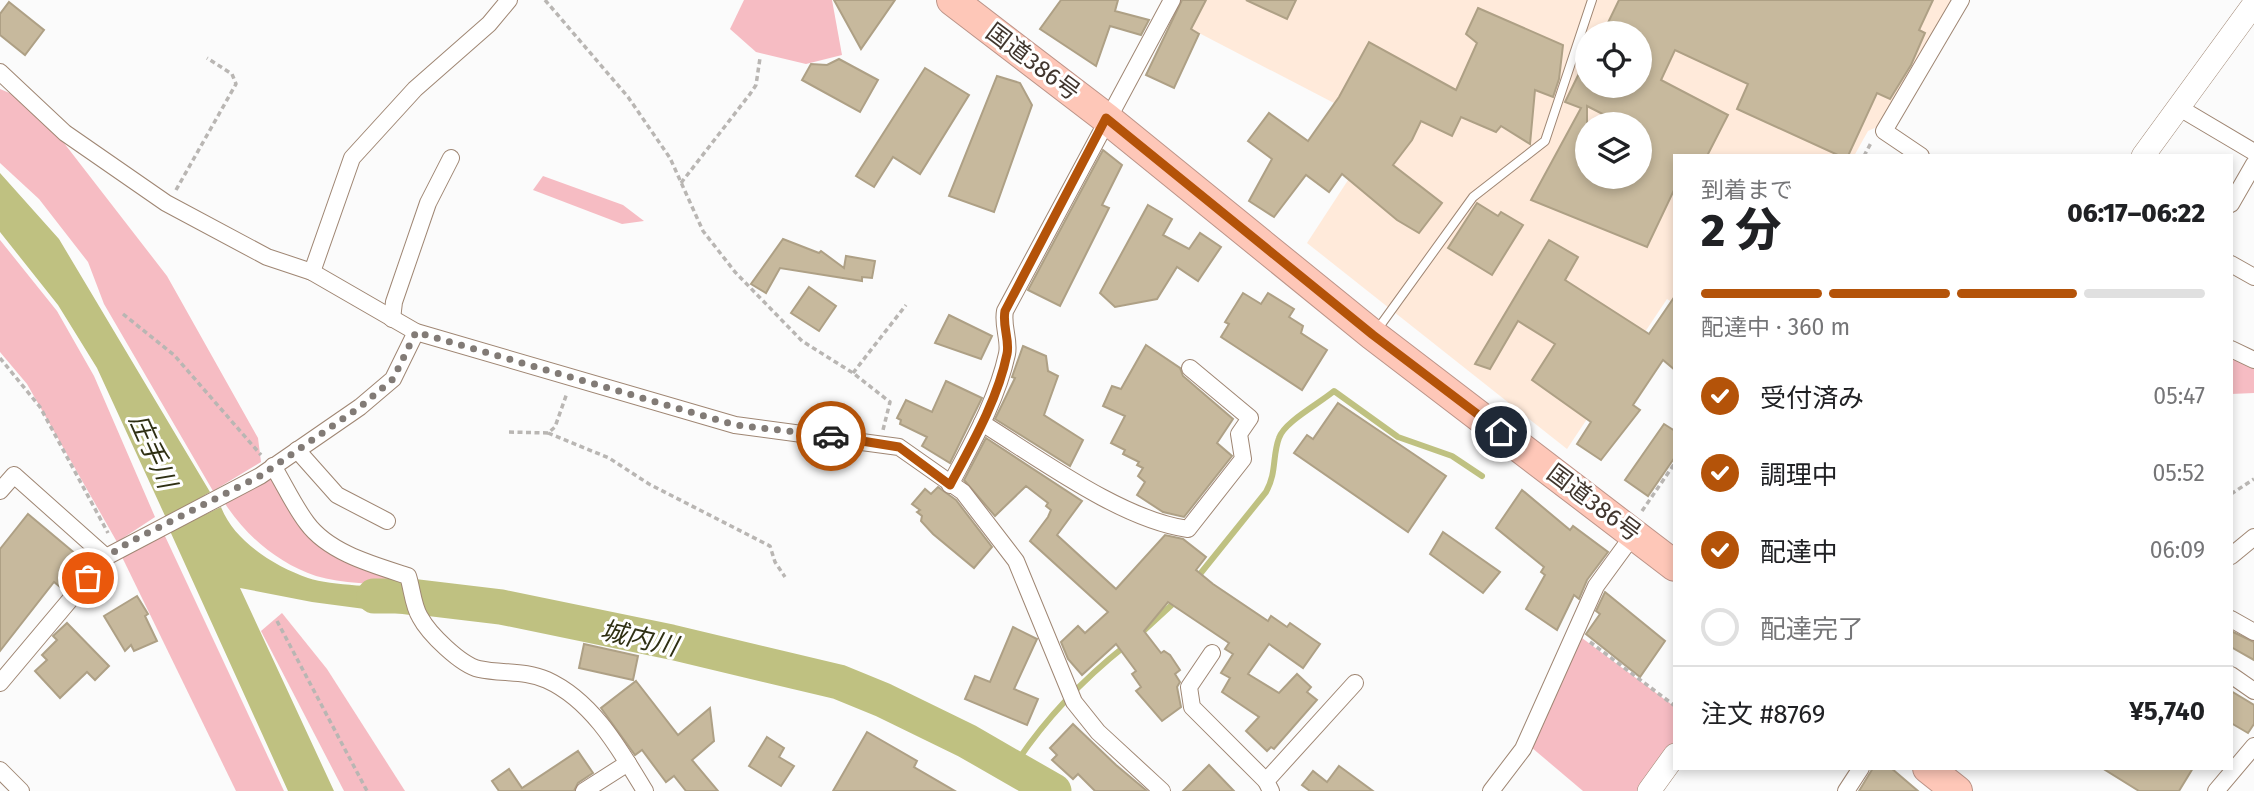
<!DOCTYPE html>
<html lang="ja">
<head>
<meta charset="utf-8">
<style>
	:root { --surface:#fff; --page:#f2f2f2; --text:#202124; --muted:#757577; --line:#e0e0e0; --accent:#b45309 }
	body { margin:0; font-family:"Fira Sans","Noto Sans JP",sans-serif; background:var(--page); color:var(--text); height:100vh; display:flex; flex-direction:column; font-size:26px; white-space:nowrap }
	* { box-sizing:border-box; margin:0 }
	p { font-size:23px; color:var(--muted) }
	.icon { flex:none; width:38px; height:38px; fill:none; stroke:currentColor; stroke-width:2; stroke-linecap:round; stroke-linejoin:round }
	.map { position:relative; flex:1; overflow:hidden }
	.details { position:absolute; left:1673px; top:154px; width:560px; height:616px; display:flex; flex-direction:column; background:var(--surface); border-radius:0px; box-shadow:0 4px 10px #0003 }
	.details>* { flex:none }
	.controls { position:absolute; left:1575px; top:21px; display:grid; gap:14px }
	.controls a { display:grid; place-items:center; width:77px; height:77px; border-radius:50%; background:var(--surface); box-shadow:0 4px 10px #0003; font-size:35px }
	.pin { position:absolute; display:grid; place-items:center; width:60px; height:60px; color:#fff; margin:-30px; border:4px solid #fff; border-radius:50%; box-shadow:0 2px 7px #0007 }
	.courier { position:absolute; display:grid; place-items:center; width:70px; height:70px; margin:-35px; border:5px solid #b45309; border-radius:50%; background:#fff; color:#222; box-shadow:0 2px 9px #0007 }
	.headline em { font-style:normal; font-weight:800 }
	.headline div { display:flex; flex-direction:column-reverse }
	.headline { display:flex; align-items:center; justify-content:space-between; height:119px; padding:0 28px }
	h1 { font-size:46px; font-weight:800; line-height:52px }
	.bar { display:grid; grid-template-columns:repeat(4,1fr); gap:10px 7px; align-content:center; height:84px; padding:0 28px }
	.bar i { height:9px; border-radius:5px; background:var(--line) }
	.bar .active { background:var(--accent) }
	.bar p { grid-column:span 4 }
	.line { display:flex; align-items:center; gap:18px; padding:0 28px; border-top:2px solid var(--line) }
	.line div { flex:1 }
	ol { padding:0 28px; list-style:none }
	li { display:flex; align-items:center; gap:21px; height:77px }
	li p { margin-inline-start:auto }
	li .icon { padding:7px; border-radius:50%; background:var(--accent); color:#fff; stroke-width:4 }
	li:last-child { color:var(--muted) }
	li i { width:38px; height:38px; border:4px solid var(--line); border-radius:50% }
	.map>svg:first-child { display:block }
</style>
</head>
<body>
<div class="map">
<svg width="2254" height="791" viewBox="0 0 2254 791">
	<rect width="100%" height="100%" fill="#fbfbfb"/>
	<path fill="#ffeada" fill-rule="evenodd" d="M1185,0H1952L1879,126L1868,131L1854,156H1675V304L1667,299L1567,449L1307,243L1382,128L1174,20ZM1587,33H1640V86H1587ZM1587,124H1640V177H1587Z"/>
	<g fill="#f6bcc3">
		<path d="M744,0H832L842,55L806,64L756,52L730,29Z"/>
		<path d="M0,89L19,97L64,143L167,276L258,438L261,462L213,491L104,304L88,262L39,199L0,163Z"/>
		<path d="M543,176L623,205L644,221L622,224L533,190Z"/>
		<path d="M0,240L57,311L94,376L155,517L117,542L27,384L0,352Z"/>
		<path d="M2231,352L2254,364V393L2231,394Z"/>
		<path d="M271,477L301,524L397,579L403,586C375,583 342,584 316,576C277,563 245,535 224,502Z"/>
		<path d="M164,534L284,791H236L122,557Z"/>
		<path d="M282,613L327,669L405,791H344L261,631Z"/>
		<path d="M1582,638L1675,707V740L1638,791H1583L1531,747Z"/>
	</g>
	<g fill="#bfc181">
		<path d="M0,173L59,239L210,492L166,518L97,368L58,305L0,232Z"/>
		<path d="M221,507C234,541 274,566 308,578C333,586 379,586 407,589L410,615L312,602L240,588L334,791H288L170,531Z"/>
	</g>
	<g fill="none" stroke-linecap="round" stroke-linejoin="round">
		<g stroke="#bfc181" stroke-width="6">
			<path d="M1196,579L1266,492C1277,472 1272,457 1279,438C1284,422 1320,403 1334,391L1398,437L1452,456L1482,476"/>
			<path d="M1139,635L1177,600"/>
			<path d="M1014,766C1045,719 1081,681 1125,646"/>
		</g>
		<path stroke="#bfc181" stroke-width="35" d="M374,596H409L501,607L671,642L839,682L883,700L967,741L1054,791"/>
	</g>
	<g fill="#c7b99d" stroke="#aea085" stroke-width="2" fill-rule="evenodd">
		<path d="M834,0H895L861,49Z"/>
		<path d="M1061,0H1118L1115,11L1149,20L1141,35L1110,26L1096,66L1040,29Z"/>
		<path d="M1182,0H1206L1191,29L1199,34L1174,88L1146,75Z"/>
		<path d="M1246,0H1296L1287,19Z"/>
		<path d="M1619,0H1933L1919,30L1925,33L1911,65L1890,99L1877,93L1848,156H1840L1737,109L1748,84L1675,50L1661,80L1728,115L1707,156H1675V188L1647,247L1531,200L1581,108L1565,102L1587,57V86H1640V33H1603ZM1587,106L1622,124H1640V177H1587Z"/>
		<path d="M9,2L44,30L25,55L0,35V14Z"/>
		<path d="M1478,8L1563,45L1559,79L1553,97L1535,90L1530,144L1501,126L1496,132L1461,117L1452,136L1421,121L1412,140L1393,165L1442,203L1419,233L1397,220L1342,174L1329,192L1306,175L1274,217L1249,201L1272,159L1248,141L1269,113L1308,141L1339,97L1369,42L1456,90L1477,43L1466,34Z"/>
		<path d="M839,59L878,80L860,112L802,80L811,64L827,65Z"/>
		<path d="M925,68L969,95L920,174L893,157L874,187L856,176Z"/>
		<path d="M997,76L1020,83L1032,105L994,212L949,196Z"/>
		<path d="M1103,150L1122,165L1102,205L1109,208L1060,306L1028,290Z"/>
		<path d="M1477,203L1498,216L1501,212L1523,225L1492,275L1448,248Z"/>
		<path d="M1148,205L1172,219L1163,235L1189,249L1200,233L1221,247L1198,281L1177,267L1157,299L1115,307L1100,293Z"/>
		<path d="M783,239L819,253L821,251L844,268L846,256L875,261L872,278L862,277V281L780,268L766,293L751,284Z"/>
		<path d="M1549,240L1578,257L1565,280L1649,334L1675,296V370L1663,360L1633,405L1640,410L1601,460L1577,444L1591,422L1532,380L1555,344L1518,321L1490,369L1475,364Z"/>
		<path d="M809,287L836,306L819,331L791,313Z"/>
		<path d="M1243,293L1261,304L1268,293L1294,309L1289,317L1303,326L1301,333L1327,350L1302,390L1221,337L1229,324L1225,322Z"/>
		<path d="M949,315L992,336L981,359L935,343Z"/>
		<path d="M1146,345L1180,368L1183,376L1233,419L1217,443L1232,456L1184,517L1163,512L1137,495L1145,482L1138,476L1143,468L1137,465L1139,462L1123,454L1125,450L1111,443L1125,416L1103,406L1112,386L1121,389Z"/>
		<path d="M1023,346L1046,356L1048,371L1058,376L1044,415L1083,440L1070,466L995,419L1015,378L1012,377Z"/>
		<path d="M946,381L982,398L950,463L922,446L927,437L900,424L901,420L897,418L906,400L932,412Z"/>
		<path d="M1338,403L1446,476L1408,532L1294,453L1307,435L1313,439Z"/>
		<path d="M1664,424L1675,431V457L1648,496L1625,480Z"/>
		<path d="M986,438L1082,501L1057,535L1116,589L1165,535L1183,539L1206,557L1196,570L1213,584L1268,621L1271,616L1287,627L1290,623L1320,644L1303,668L1269,644L1248,674L1279,693L1297,674L1311,687L1307,692L1317,700L1274,749L1271,747L1267,751L1246,731L1259,717L1222,692L1230,678L1221,673L1233,654L1225,649L1229,643L1168,602L1144,631L1161,653L1164,651L1170,655L1180,670L1175,674L1180,682L1177,687L1181,707L1162,721L1136,691L1141,687L1132,674L1136,671L1116,644L1082,675L1068,659L1061,642L1078,626L1085,633L1108,612L1030,541L1048,517L1051,510L1046,506L1048,503L1026,486L995,516L964,480Z"/>
		<path d="M938,487L956,500L992,547L974,568L933,534L921,521L922,516L917,512L920,510L912,504L925,489L931,494Z"/>
		<path d="M1522,490L1570,530L1573,526L1608,552L1587,580L1579,599L1574,595L1557,630L1526,609L1545,575L1541,572L1544,567L1496,528Z"/>
		<path d="M28,514L83,560L80,563L83,568L64,590L54,582L0,651V549Z"/>
		<path d="M1443,532L1500,572L1483,593L1430,554Z"/>
		<path d="M1605,592L1665,641L1640,677L1586,634L1600,614L1596,611Z"/>
		<path d="M137,596L148,614L145,616L157,641L134,651L131,645L125,651L104,616Z"/>
		<path d="M67,623L109,666L95,680L87,672L60,698L35,671L47,660L42,655L57,640L53,636Z"/>
		<path d="M1013,627L1037,639L1014,689L1038,699L1027,725L965,699L975,676L990,682Z"/>
		<path d="M2231,631L2254,642V660L2231,647Z"/>
		<path d="M584,644L638,656L633,680L579,668Z"/>
		<path d="M636,681L678,735L710,708L714,741L692,760L718,791H686L674,776L666,782L642,750L635,755L601,708Z"/>
		<path d="M2231,691L2254,705V724L2248,733L2231,723Z"/>
		<path d="M1073,724L1116,765L1147,791H1095L1078,774L1073,779L1052,760L1057,755L1050,748Z"/>
		<path d="M867,732L917,761L914,767L955,791H833Z"/>
		<path d="M767,737L784,748L779,757L794,766L781,786L749,766Z"/>
		<path d="M578,751L593,773L578,783L574,791H499L492,781L509,769L522,788Z"/>
		<path d="M1209,765L1234,791H1183Z"/>
		<path d="M1339,766L1373,791H1310L1302,785L1313,771L1327,782Z"/>
		<path d="M1873,768H1891L1918,791H1859Z"/>
		<path d="M2102,768H2193L2179,791H2139Z"/>
	</g>
	<g fill="none" stroke-linecap="round" stroke-linejoin="round">
		<g stroke="#9f8673" stroke-width="10">
			<path id="lane" d="M1377,330L1473,197L1545,141L1592,0"/>
		</g>
		<g stroke="#9f8673" stroke-width="18">
			<g id="street">
				<path d="M0,72L65,133L166,203L267,257L312,272L416,332L735,425L899,447L963,492L1016,561L1074,702L1098,732L1162,791"/>
				<path d="M2178,107L2254,152"/>
				<path d="M1921,156L1884,131L1961,0"/>
				<path d="M2231,204L2254,164"/>
				<path d="M2231,264L2254,277"/>
				<path d="M312,272L352,158L415,89L489,24L509,0"/>
				<path d="M392,319L394,302L428,203L451,158"/>
				<path d="M2231,349L2254,360"/>
				<path d="M982,423C1040,459 1122,520 1188,529L1243,459L1239,434L1250,418L1190,368"/>
				<path d="M297,450L337,495L387,521"/>
				<path d="M273,466C284,484 294,506 307,523C329,553 374,565 408,576C412,588 413,606 420,617C429,634 461,665 479,669C502,674 525,670 547,680C593,701 620,750 645,791"/>
				<path d="M950,485C972,443 997,400 1007,354C1010,340 1002,326 1005,311L1172,0"/>
				<path d="M0,491L14,475L106,557"/>
				<path d="M2231,556L2254,537"/>
				<path d="M2231,619L2254,632"/>
				<path d="M1212,653L1189,687L1192,707L1266,781"/>
				<path d="M2231,675L2254,691"/>
				<path d="M0,683L106,557L260,476L360,407L393,379L416,332"/>
				<path d="M0,770L21,791"/>
				<path d="M584,791L628,763"/>
				<path d="M1271,791L1266,781L1355,683"/>
				<path d="M1491,791L1523,749L1596,586L1634,534"/>
				<path d="M1846,791L1861,768"/>
				<path d="M2216,791L2254,746"/>
			</g>
		</g>
		<g stroke="#9f8673" stroke-width="24">
			<g id="secondary">
				<path d="M2143,156L2254,4"/>
				<path d="M1649,791L1675,755"/>
			</g>
		</g>
		<g stroke="#bc9488" stroke-width="32">
			<g id="highway">
				<path d="M952,0L1106,118L1373,335L1675,566"/>
				<path d="M1928,768L1957,791"/>
			</g>
		</g>
		<g stroke="#b9b6b3" stroke-width="3.5" stroke-dasharray="5 3.5" stroke-linecap="butt">
			<path d="M545,0L628,97L670,158L703,231L735,272L802,341L853,373L890,402L883,430"/>
			<path d="M1864,156L1872,141"/>
			<path d="M681,183L750,94L756,85L760,58"/>
			<path d="M176,190L236,84L232,74L207,58"/>
			<path d="M123,314L174,355L261,455"/>
			<path d="M0,358L40,407L108,533"/>
			<path d="M853,373L906,305"/>
			<path d="M509,432L548,433L555,427L567,393"/>
			<path d="M548,433L609,458L649,484L770,546L775,562L785,577"/>
			<path d="M2231,494L2254,479"/>
			<path d="M1642,511L1675,463"/>
			<path d="M277,621L367,791"/>
			<path d="M1590,642L1675,706"/>
		</g>
		<use href="#lane" stroke="#fff" stroke-width="8"/>
		<use href="#street" stroke="#fff" stroke-width="16"/>
		<use href="#secondary" stroke="#fff" stroke-width="23"/>
		<use href="#highway" stroke="#fec7b8" stroke-width="30"/>
	</g>
	<g fill="none" stroke-linecap="round" stroke-linejoin="round">
		<path stroke="#827b76" stroke-width="7" stroke-dasharray="0 12.6" d="M88,578L106,557L128,543L260,476L360,407L393,379L416,332L735,425L831,436"/>
		<path stroke="#b45309" stroke-width="9" d="M831,436L899,447L950,485C972,444 998,399 1007,354C1010,340 1002,326 1005,311L1106,118L1373,335L1501,432"/>
	</g>
	<g text-anchor="middle" stroke-width="6" stroke-linejoin="round" paint-order="stroke">
		<g font-size="24" fill="#41362e" stroke="#fff">
			<text transform="translate(1033 62) rotate(37)" y="8">国道386号</text>
			<text transform="translate(1594 503) rotate(37)" y="8">国道386号</text>
		</g>
		<g font-size="26" font-style="italic" fill="#2f3013" stroke="#fff">
			<text transform="translate(153 451) rotate(66)" y="9">庄手川</text>
			<text transform="translate(639 638) rotate(13)" y="9">城内川</text>
		</g>
	</g>
</svg>
<div class="controls">
<a><svg class="icon" aria-label="locate" viewBox="0 0 24 24"><circle cx="12" cy="12" r="6"/><path d="M12 2v4M12 18v4M2 12h4M18 12h4"/></svg></a>
<a><svg class="icon" aria-label="layers" viewBox="0 0 24 24"><path d="M12 4l9 5-9 5-9-5zM3 14l9 5 9-5"/></svg></a>
</div>
<div class="pin" style="left:88px;top:578px;background:#ea580c"><svg class="icon" aria-label="bag" viewBox="0 0 24 24"><path d="M5 8h14l-1 12H6zM9 8a3 3 0 0 1 6 0"/></svg></div>
<div class="pin" style="left:1501px;top:432px;background:#1f2937"><svg class="icon" aria-label="home" viewBox="0 0 24 24"><path d="M3 11l9-7 9 7M6 9v11h12V9"/></svg></div>
<div class="courier" style="left:831px;top:436px"><svg class="icon" aria-label="car" viewBox="0 0 24 24"><path d="M5 17H2v-5l4-1 3-4h7l3 4 3 1v5h-3M9 17h6M6 11h13"/><circle cx="7" cy="17" r="2"/><circle cx="17" cy="17" r="2"/></svg></div>
<section class="details">
<div class="headline"><div><h1>2 分</h1><p>到着まで</p></div><em>06:17–06:22</em></div>
<div class="bar"><i class="active"></i><i class="active"></i><i class="active"></i><i></i><p>配達中 · 360 m</p></div>
<ol>
<li><svg class="icon" aria-label="check" viewBox="0 0 24 24"><path d="M5 12l5 5 9-10"/></svg>受付済み<p>05:47</p></li>
<li><svg class="icon" aria-label="check" viewBox="0 0 24 24"><path d="M5 12l5 5 9-10"/></svg>調理中<p>05:52</p></li>
<li><svg class="icon" aria-label="check" viewBox="0 0 24 24"><path d="M5 12l5 5 9-10"/></svg>配達中<p>06:09</p></li>
<li><i></i>配達完了</li>
</ol>
<div class="line" style="height:91px"><div>注文 #8769</div><b>¥5,740</b></div>
</section>
</div>
</body>
</html>
